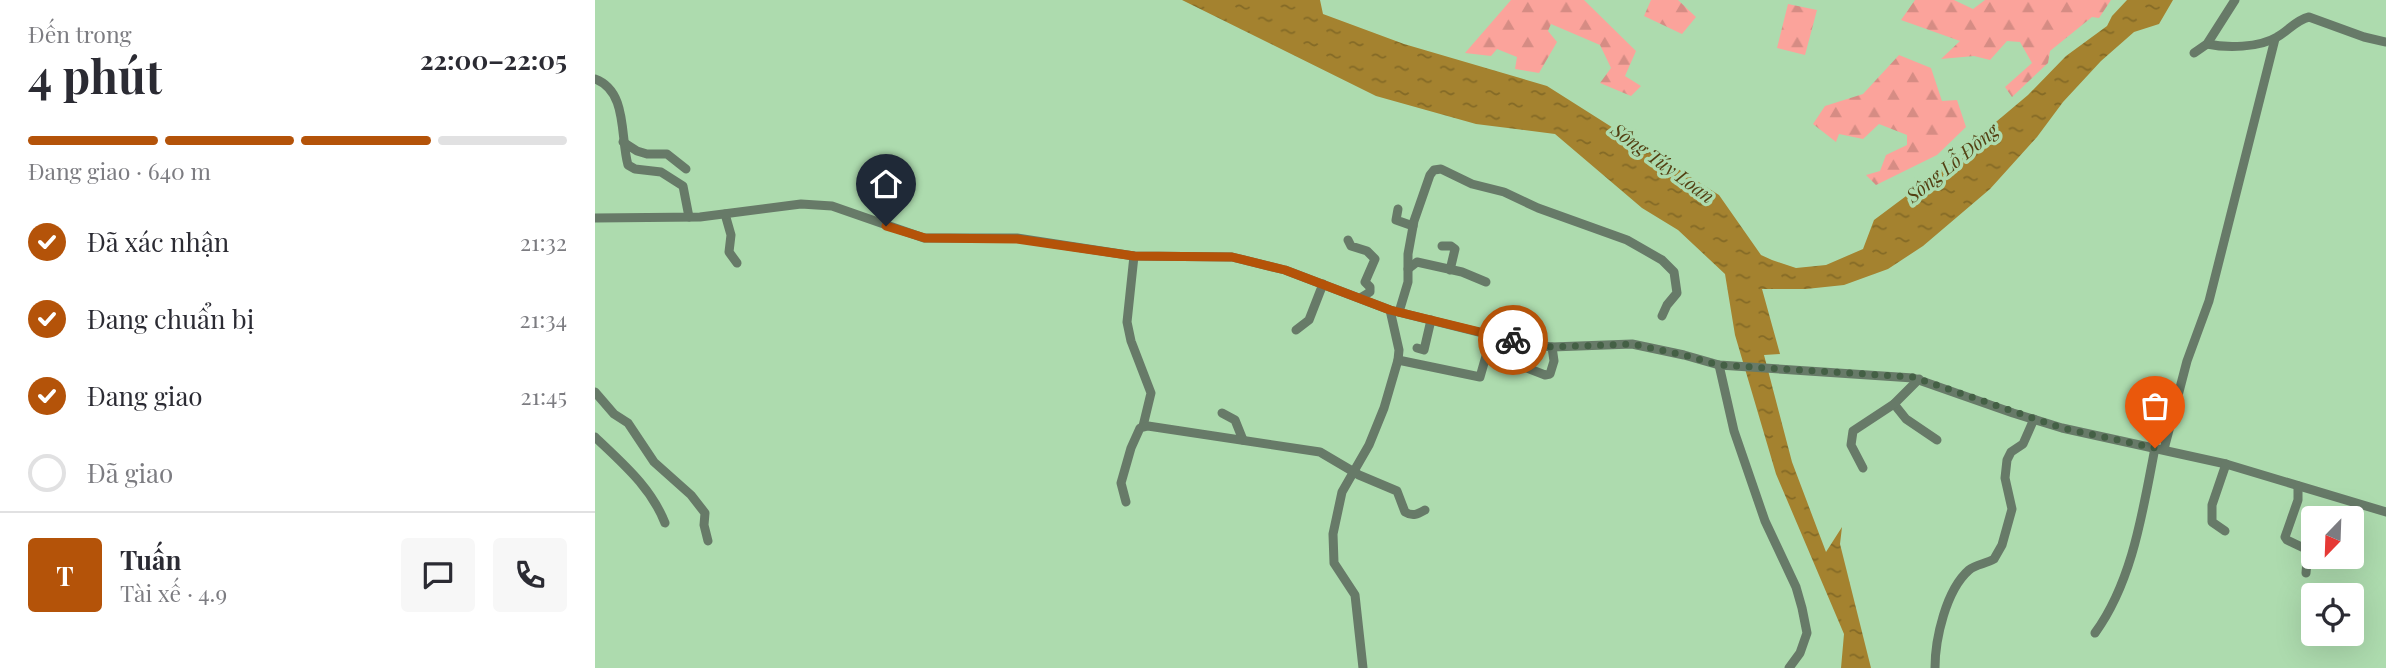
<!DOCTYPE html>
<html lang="vi">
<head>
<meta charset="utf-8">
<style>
	:root { --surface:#fff; --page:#f7f7f7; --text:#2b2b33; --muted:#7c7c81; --line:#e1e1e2; --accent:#b45309 }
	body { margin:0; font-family:"Playfair Display",serif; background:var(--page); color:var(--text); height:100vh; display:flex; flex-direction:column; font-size:26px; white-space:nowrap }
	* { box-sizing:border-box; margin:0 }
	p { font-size:23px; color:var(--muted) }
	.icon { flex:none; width:38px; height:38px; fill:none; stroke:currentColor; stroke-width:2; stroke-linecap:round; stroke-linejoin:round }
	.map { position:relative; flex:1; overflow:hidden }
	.side { display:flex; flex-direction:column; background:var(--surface); width:595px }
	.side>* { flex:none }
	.needle { width:46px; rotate:203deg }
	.buttons { position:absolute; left:1706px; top:506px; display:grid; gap:14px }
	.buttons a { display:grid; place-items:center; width:63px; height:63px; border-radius:7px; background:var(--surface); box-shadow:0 7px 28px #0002; font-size:35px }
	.pin { position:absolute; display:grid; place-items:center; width:60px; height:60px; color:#fff; margin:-72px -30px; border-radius:50% 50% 50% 0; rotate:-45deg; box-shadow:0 0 7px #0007 }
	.pin .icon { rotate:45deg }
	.courier { position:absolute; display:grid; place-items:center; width:70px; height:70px; margin:-35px; border:5px solid #b45309; border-radius:50%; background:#fff; color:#222; box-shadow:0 2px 9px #0007 }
	.summary em { font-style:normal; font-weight:700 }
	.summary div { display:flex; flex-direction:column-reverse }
	.summary { display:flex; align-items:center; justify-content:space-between; height:119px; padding:0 28px }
	h1 { font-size:46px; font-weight:700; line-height:52px }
	.bar { display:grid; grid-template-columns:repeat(4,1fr); gap:10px 7px; align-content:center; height:84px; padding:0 28px }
	.bar i { height:9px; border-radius:5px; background:var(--line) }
	.bar .current { background:var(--accent) }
	.bar p { grid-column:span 4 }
	.line { display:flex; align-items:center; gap:18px; padding:0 28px; border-top:2px solid var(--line) }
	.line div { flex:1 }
	.round { display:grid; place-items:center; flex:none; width:74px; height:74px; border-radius:7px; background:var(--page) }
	ol { padding:0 28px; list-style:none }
	li { display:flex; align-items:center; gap:21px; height:77px }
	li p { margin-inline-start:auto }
	li .icon { padding:7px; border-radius:50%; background:var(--accent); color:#fff; stroke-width:4 }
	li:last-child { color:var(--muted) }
	li i { width:38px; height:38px; border:4px solid var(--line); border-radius:50% }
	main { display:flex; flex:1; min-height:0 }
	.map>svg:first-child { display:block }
</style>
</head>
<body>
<main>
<section class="side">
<div class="summary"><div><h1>4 phút</h1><p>Đến trong</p></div><em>22:00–22:05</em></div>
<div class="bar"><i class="current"></i><i class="current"></i><i class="current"></i><i></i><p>Đang giao · 640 m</p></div>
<ol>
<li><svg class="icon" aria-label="check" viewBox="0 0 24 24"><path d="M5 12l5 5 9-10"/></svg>Đã xác nhận<p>21:32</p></li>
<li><svg class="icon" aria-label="check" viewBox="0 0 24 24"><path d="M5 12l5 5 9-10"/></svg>Đang chuẩn bị<p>21:34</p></li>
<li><svg class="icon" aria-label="check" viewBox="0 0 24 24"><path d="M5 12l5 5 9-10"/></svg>Đang giao<p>21:45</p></li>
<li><i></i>Đã giao</li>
</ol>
<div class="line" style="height:126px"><b class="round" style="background:var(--accent);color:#fff">T</b><div><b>Tuấn</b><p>Tài xế · 4.9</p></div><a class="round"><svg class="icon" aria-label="chat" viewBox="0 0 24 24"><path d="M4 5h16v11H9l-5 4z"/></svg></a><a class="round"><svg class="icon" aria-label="phone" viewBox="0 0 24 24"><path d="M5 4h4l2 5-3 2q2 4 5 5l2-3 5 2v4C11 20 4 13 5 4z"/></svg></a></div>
</section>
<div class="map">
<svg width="1791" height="668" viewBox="0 0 1791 668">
	<defs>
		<pattern id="forest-firs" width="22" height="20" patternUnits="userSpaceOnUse" patternTransform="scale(1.75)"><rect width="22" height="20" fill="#fba39b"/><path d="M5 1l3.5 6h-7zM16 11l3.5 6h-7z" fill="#d68c84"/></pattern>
		<pattern id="water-ripples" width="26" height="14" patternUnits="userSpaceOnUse" patternTransform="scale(1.75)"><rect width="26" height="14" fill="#a4822f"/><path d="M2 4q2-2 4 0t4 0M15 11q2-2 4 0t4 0" fill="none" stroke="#846a26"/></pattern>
	</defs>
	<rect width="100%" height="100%" fill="#addbae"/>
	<g fill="url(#forest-firs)">
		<path d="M916,0H989L1041,51L1030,76L1046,86L1036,96L1005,83L1016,68L1005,45L956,24L953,31L962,42L944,73L920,69L922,57L902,49L896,56L870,53Z"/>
		<path d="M1056,0H1083L1101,17L1087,34L1049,16Z"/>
		<path d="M1320,0H1359L1378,9L1390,0H1516L1504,18L1497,17L1455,51L1453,63L1417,97L1410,87L1437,63L1425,42L1412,41L1395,60L1379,56L1346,59L1365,41L1306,20Z"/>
		<path d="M1193,4L1222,10L1210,55L1182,48Z"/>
		<path d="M1304,55L1336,68L1347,101L1362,100L1371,127L1342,155L1281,185L1271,175L1285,171L1291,155L1312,145V135L1284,124L1268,139L1244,134L1241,142L1218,124L1230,106L1268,94Z"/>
	</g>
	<path fill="url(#water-ripples)" d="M587,0H725L728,14L809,44L952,86L1124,195L1166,255L1177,260L1201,268L1231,265L1268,249L1279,220L1354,164L1376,143L1433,95L1471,56L1512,26L1517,16L1532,0H1578L1564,24L1539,32L1506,61L1468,102L1442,137L1395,189L1328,246L1293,269L1249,285L1211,289H1167L1185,354L1169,355L1197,462L1231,552L1247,527L1245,544L1276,668H1246L1249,634L1181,474L1140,335L1130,274L1083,230L1047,208L960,134L881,124L781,96Z"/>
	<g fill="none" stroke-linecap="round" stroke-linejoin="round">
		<g stroke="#677a68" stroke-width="9">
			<path d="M1612,44C1631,48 1664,48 1682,37C1693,31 1701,20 1714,17L1769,37L1791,42"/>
			<path d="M1599,53L1612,44L1640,0"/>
			<path d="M0,79C33,91 25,137 33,165L40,169L66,172L88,186L94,217"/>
			<path d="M28,142L42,151L52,154H72L91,169"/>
			<path d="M803,209L801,220L818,226"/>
			<path d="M130,214L136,235L134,252L142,263"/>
			<path d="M0,218L105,217L206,204L237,206L329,238H422L539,256L637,257L690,270L795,310L927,343L957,347L1037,344L1089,355L1124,365L1318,378L1418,413L1467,428L1631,464L1791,512"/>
			<path d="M753,240L756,246L772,251L780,259L770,282L775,287V292L765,298"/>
			<path d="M847,246H856L860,249L855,270"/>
			<path d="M539,256L532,322L536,341L556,393L548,426"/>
			<path d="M813,269L822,262L867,272L891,282"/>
			<path d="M804,312L813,282V254L819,221L835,175L839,170L846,169L877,184L909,192L943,208L1032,240L1067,260L1079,272L1082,293L1072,305L1067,316"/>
			<path d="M701,330L714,320L728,284"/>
			<path d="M822,348L829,350L836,320"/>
			<path d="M803,360L885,377L897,335"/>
			<path d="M1124,365L1139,431L1170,521L1201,587L1207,608L1212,633L1205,653L1194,668"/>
			<path d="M932,368L950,375L955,374L959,361L957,347"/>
			<path d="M0,392L19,414L33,423L59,462L96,495L110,513L109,525L113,541"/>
			<path d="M1299,404L1311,419L1342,440"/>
			<path d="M627,413L640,420L648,440"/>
			<path d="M0,437C27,463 56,487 70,523"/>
			<path d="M1569,449L1592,361L1614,301L1680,39"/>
			<path d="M1268,468L1256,445L1258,431L1299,404L1324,379"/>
			<path d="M1703,486V500L1690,537L1692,540L1713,550L1711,573"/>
			<path d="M531,502L526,483L536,448L545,428L553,426L725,452L764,475L802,491L810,512C818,517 823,514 830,510"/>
			<path d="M1630,531L1617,522V505L1631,464"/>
			<path d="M1500,633C1538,581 1548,509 1560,448"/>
			<path d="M768,668L760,595L739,563L738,534L747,492L774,445L789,408L803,360L804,350L795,310"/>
			<path d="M1340,668C1340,639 1351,590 1374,570C1381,564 1391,564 1399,559L1407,545L1417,509L1410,478L1412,460L1416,452L1428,444L1439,419"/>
		</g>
	</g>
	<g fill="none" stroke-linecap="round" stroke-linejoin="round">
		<path stroke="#446045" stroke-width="7" stroke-dasharray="0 12.6" d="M918,340L957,347L1037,344L1089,355L1124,365L1318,377L1467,428L1560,448"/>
		<path stroke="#b45309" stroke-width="9" d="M291,226L330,238L422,239L539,256L637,257L690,270L795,310L918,340"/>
	</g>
	<g text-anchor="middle" stroke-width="7" stroke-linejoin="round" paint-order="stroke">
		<g font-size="19" font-style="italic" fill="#534013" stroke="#addbae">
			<text transform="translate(1068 163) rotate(36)" y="7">Sông Túy Loan</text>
			<text transform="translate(1357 163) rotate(-39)" y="7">Sông Lỗ Đông</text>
		</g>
	</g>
</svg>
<div class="buttons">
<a><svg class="needle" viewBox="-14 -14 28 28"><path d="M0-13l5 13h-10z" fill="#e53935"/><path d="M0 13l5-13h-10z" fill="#7c7c81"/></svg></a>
<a><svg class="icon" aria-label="locate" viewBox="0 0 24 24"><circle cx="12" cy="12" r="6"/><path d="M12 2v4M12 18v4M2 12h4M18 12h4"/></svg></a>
</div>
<div class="pin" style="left:1560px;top:448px;background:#ea580c"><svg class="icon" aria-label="bag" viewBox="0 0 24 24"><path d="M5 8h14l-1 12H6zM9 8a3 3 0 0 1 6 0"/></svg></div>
<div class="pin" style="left:291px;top:226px;background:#1f2937"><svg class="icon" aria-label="home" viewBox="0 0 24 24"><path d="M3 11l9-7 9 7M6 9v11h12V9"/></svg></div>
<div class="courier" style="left:918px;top:340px"><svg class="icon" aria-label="bike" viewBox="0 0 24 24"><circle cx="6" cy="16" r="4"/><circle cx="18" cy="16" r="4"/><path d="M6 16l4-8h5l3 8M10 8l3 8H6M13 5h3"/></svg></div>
</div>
</main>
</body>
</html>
